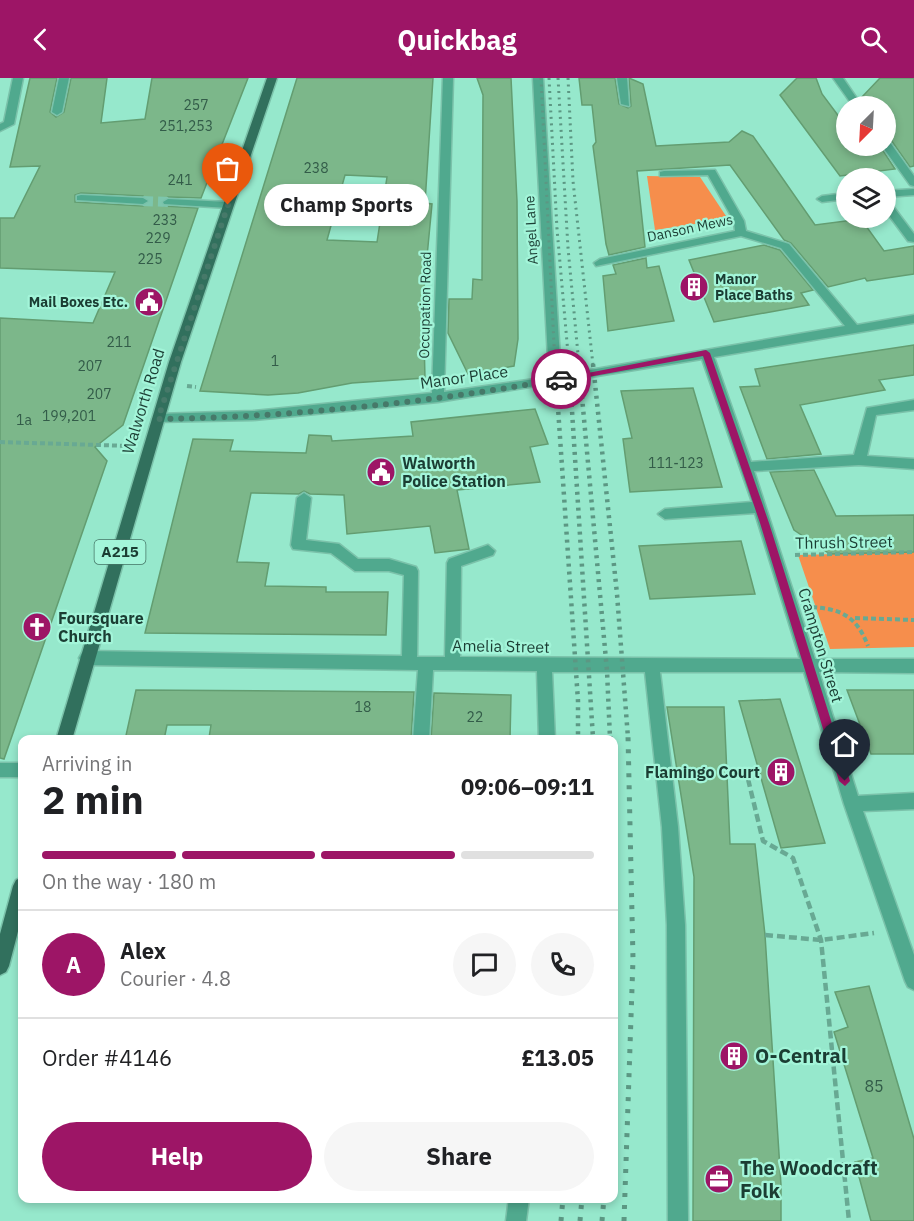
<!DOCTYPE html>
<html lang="en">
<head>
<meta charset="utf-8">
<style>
	:root { --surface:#fff; --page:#f6f6f6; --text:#202124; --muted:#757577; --line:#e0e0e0; --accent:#9d1566 }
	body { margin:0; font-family:"IBM Plex Sans",sans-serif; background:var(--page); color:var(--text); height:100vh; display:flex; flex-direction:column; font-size:22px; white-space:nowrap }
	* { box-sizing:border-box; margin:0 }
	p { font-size:20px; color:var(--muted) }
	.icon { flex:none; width:33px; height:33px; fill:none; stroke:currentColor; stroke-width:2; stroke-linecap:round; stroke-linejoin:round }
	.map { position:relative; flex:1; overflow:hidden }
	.sheet { position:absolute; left:18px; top:657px; width:600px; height:468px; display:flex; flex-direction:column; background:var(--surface); border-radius:12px; box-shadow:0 3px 9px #0003 }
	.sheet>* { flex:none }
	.needle { width:39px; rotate:204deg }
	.tools { position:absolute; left:836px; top:18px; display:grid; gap:12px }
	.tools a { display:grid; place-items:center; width:60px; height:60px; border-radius:50%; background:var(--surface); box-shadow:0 3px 9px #0003; font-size:30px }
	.pin { position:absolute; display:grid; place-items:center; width:51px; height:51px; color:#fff; margin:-62px -26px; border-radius:50% 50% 50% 0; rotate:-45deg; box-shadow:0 0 6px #0007 }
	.pin .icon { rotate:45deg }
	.courier { position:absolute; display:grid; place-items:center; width:60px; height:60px; margin:-30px; border:4px solid #9d1566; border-radius:50%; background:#fff; color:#222; box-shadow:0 2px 8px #0007 }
	.bubble { position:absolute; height:42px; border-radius:21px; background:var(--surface); box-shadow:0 3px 9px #0003; font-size:20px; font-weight:800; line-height:42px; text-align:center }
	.headline em { font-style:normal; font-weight:800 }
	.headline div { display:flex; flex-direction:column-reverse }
	.headline { display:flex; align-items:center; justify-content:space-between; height:102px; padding:0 24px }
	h1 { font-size:39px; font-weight:800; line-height:45px }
	.bar { display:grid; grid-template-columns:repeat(4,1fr); gap:9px 6px; align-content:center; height:72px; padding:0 24px }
	.bar i { height:8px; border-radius:4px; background:var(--line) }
	.bar .current { background:var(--accent) }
	.bar p { grid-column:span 4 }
	.line { display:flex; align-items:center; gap:15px; padding:0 24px; border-top:2px solid var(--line) }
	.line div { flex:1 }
	.round { display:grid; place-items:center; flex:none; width:63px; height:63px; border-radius:32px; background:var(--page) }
	.button { display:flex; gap:12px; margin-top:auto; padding:12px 24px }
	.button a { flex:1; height:69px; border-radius:36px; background:var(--accent); color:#fff; font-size:24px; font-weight:800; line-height:69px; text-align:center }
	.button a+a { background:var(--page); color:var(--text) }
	header { display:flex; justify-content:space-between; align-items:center; height:78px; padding:0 24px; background:var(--accent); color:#fff; font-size:27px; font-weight:800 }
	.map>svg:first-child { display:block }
</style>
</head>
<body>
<header><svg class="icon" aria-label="back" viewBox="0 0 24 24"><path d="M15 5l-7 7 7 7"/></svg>Quickbag<svg class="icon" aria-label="search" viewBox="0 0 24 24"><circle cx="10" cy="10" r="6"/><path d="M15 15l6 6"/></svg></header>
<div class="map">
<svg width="914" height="1143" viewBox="0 0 914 1143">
	<rect width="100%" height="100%" fill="#96e8cc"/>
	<g fill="#f68e4c">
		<path d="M647,98L700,99L728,141L655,152Z"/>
		<path d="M914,474V569L830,571L798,477Z"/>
	</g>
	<g fill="#7cb78a" stroke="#639d71" stroke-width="1.5" fill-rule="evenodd">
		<path d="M30,0H57L50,34L56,39L64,34L71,0H107L101,45L145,41L152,0H248L201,120L168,119L161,123L164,128L198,130L123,347L95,369L107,383L4,681L0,680V240L93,245L115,194L0,190V140H14L40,88L10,89ZM81,115L143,118L150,124L143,128L75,124V117Z"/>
		<path d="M297,0H433L425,125L432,126L423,221L425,300L352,305L298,315L268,317L200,313ZM345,97L387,99L377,164L327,162Z"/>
		<path d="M477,0H511L517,123L518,261L514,288L468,296L448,255L449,221H472L473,201L482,202L483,17Z"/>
		<path d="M579,0H615L619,26L628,30L631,28L629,0L643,6L656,68L729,64L742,53L753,58L815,147L861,141L884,173L914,168V196L867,203L865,200L828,209L791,165L784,162L730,87L637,93L645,169L609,177L606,166L593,68L596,64L592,27H582Z"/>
		<path d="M797,0H816L822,16L840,40L846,34V68H880L895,91L840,98L780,17Z"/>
		<path d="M880,0H914V88L910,89L891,62L885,60V28H864L860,21Z"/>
		<path d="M764,167L780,172L813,212L801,215L809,227L714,244L689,182Z"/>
		<path d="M646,180L647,190L659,188L674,243L608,253L603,198L616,196L613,187Z"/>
		<path d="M914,267V297L879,302L885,312L800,327L821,376L767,381L740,309L760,308L755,291Z"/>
		<path d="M693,310L722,409L630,414L623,361L632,360L621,313Z"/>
		<path d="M535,331L548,366L530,369L540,404L457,412L469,471L435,475L430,448L347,456L344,417L310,416L304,413L299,416L251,415L237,484L269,485L265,508L326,509V514H388L386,557L145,555L193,361L233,362L230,373L306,375L309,357L331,358L332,363L413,358L411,344Z"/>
		<path d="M814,392L836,438L914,437V474L830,476L794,452L770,394Z"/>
		<path d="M741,463L755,516L650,521L639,468Z"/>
		<path d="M136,612L414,614L411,662L209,660L211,647H167L164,662H125Z"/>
		<path d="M847,612H914V676H871Z"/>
		<path d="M434,615L511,617L510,662H431Z"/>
		<path d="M780,621L825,765L781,770L739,623Z"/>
		<path d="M667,629H724L730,766H755L765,857L781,1107V1143H693L694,799Z"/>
		<path d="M869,908L914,1061V1143H871L855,1084L873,1080L834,954L848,949L835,914Z"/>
	</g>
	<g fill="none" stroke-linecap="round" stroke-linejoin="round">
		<path stroke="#7dc6ad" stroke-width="10" stroke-dasharray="10 5" stroke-linecap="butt" d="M143,123L168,124"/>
		<g stroke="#7bc2aa" stroke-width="3">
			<g id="minor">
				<path d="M13,0H23L14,46L0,53V46L4,44Z"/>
				<path d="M59,0H69L62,34L57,37L52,34Z"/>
				<path d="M443,0H453L444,314L549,299L533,0H543L561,297L845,248L781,170L741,158L596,188L594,185L600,181L735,153L734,143L708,97L660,98V94L664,93L715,92L744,143L746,153L789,166L857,247L914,237V245L714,279L751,384L854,377L867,330L914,322V332L876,337L867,378L914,381V391L859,387L754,393L815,581H914V595L819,594L858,718L914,715V731L863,733L914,877V912L908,909L905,903L844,726L804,594H660L678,749L685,847L688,1143H668L667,847L662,749L645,594H552L555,662H539L537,593L433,592L429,662H413L418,592L87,587L82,585L79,580L82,575L87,573L402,578L404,497L389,493H355L331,475L293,471L291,467L297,420L304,415L311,420L306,462L339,466L358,481H389L416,489L418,493L417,579H445L447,485L449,481L488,467L495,473L493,477L461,488L460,579L800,581L755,435L665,441L658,436L665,431L752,424L702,281L438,324L253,342L153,344L152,341L158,336L253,333L432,315Z"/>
				<path d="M617,0H627L629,28L621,26Z"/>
				<path d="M833,0H843L862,28H853Z"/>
				<path d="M885,62L889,63L914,98V108L910,107L882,68H885Z"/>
				<path d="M914,111V117L885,119V113Z"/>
				<path d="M846,115V121L822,124L817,121L822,118Z"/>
				<path d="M81,117L143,120L148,123L143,126L77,122V118Z"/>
				<path d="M168,121L228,124L233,127L228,130L164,126L163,124Z"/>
				<path d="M885,122L889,123L914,156V164L908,163L885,132Z"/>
				<rect x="0" y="685" width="22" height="14"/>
				<path d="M509,1120H529L526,1143H506Z"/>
			</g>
		</g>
		<g stroke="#7bc2aa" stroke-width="3">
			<g id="major">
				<path d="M267,0H277L181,284L72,662H56L169,284Z"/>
				<path d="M22,799V838L9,888L6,894L0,897V856L13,808L16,802Z"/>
			</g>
		</g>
		<g stroke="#68a993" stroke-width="4" stroke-dasharray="5 3" stroke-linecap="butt">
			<path d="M187,308L196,309"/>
			<path d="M0,364L131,368"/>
			<path d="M795,477L914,474"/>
			<path d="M812,529C842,531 857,539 868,568"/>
			<path d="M855,540L914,542"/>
		</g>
		<g stroke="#68a993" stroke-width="4.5" stroke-dasharray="8 4" stroke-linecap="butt">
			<path d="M748,701L763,763L793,780L821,862L849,1143"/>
			<path d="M765,857L821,862L874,855"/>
		</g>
		<use href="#minor" fill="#50a98e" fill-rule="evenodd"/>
		<use href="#major" fill="#31705d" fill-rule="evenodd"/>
		<g stroke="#5c9783" stroke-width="3" stroke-dasharray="2 4.5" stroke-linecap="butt">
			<path d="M541,0L555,287"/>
			<path d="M549,0L557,151L569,287"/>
			<path d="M558,0L568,170L579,287"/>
			<path d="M568,0L573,103L593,287"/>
		</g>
		<g stroke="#5c9783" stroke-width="4.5" stroke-dasharray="3 5" stroke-linecap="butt">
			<path d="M555,286L578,623V660"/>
			<path d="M569,286L593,660"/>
			<path d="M579,286L607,593L610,660"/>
			<path d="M593,286L617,516L628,660"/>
		</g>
		<g stroke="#5c9783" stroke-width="5" stroke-dasharray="4 8" stroke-linecap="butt">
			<path d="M578,658V662"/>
			<path d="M593,658V662"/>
			<path d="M610,658V662"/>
			<path d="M614,784V917"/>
			<path d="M561,1143L563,1120"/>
			<path d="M580,1143L582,1120"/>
			<path d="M602,1143L604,1120"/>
			<path d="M624,1143L633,881L628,658"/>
		</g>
	</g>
	<path fill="#9d1566" d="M706,272L710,275L769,445L850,703L845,708L839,703L760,445L703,278L561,304L557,301Z"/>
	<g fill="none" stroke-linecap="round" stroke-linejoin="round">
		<path stroke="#467969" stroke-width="6" stroke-dasharray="0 10.8" d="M228,127L158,341C293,339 429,324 561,301"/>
	</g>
	<defs>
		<g id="building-disc" transform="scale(1.5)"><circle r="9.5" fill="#9d1566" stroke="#a3f5d9"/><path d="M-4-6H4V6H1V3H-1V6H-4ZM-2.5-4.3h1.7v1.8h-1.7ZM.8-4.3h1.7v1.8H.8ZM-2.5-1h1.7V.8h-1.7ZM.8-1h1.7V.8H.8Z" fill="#fff"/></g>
		<g id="civic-disc" transform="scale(1.5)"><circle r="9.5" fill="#9d1566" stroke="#a3f5d9"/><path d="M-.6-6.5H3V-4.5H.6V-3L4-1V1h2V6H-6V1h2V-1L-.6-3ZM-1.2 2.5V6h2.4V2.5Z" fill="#fff"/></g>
		<g id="church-disc" transform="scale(1.5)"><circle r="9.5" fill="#9d1566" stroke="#a3f5d9"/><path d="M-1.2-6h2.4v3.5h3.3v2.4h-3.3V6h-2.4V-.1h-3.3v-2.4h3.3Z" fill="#fff"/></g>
		<g id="office-disc" transform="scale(1.5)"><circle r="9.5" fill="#9d1566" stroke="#a3f5d9"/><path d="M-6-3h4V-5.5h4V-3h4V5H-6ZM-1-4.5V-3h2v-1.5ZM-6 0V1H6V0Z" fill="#fff"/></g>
	</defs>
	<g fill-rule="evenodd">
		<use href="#building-disc" x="694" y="209"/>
		<use href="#civic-disc" x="149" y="224"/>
		<use href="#civic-disc" x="381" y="394"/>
		<use href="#church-disc" x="37" y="549"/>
		<use href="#building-disc" x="781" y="694"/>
		<use href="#building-disc" x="734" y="978"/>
		<use href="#office-disc" x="719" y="1101"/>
	</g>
	<g text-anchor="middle" stroke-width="4.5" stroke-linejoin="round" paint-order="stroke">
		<g font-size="14" fill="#335c49">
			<text x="196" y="32">257</text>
			<text x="186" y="53">251,253</text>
			<text x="316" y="95">238</text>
			<text x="180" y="107">241</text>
			<text x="165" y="147">233</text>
			<text x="158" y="165">229</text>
			<text x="150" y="186">225</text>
			<text x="119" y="269">211</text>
			<text x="275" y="288">1</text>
			<text x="90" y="293">207</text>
			<text x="99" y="321">207</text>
			<text x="69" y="343">199,201</text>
			<text x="24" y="347">1a</text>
			<text x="676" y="390">111-123</text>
			<text x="363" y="634">18</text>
			<text x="475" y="644">22</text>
		</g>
		<g font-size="14" fill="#1b3d33" stroke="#a3f5d9">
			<text transform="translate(690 150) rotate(-12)" y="5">Danson Mews</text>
			<text transform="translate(531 152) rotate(-93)" y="5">Angel Lane</text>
			<text transform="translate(425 227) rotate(-89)" y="5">Occupation Road</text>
		</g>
		<g font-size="14" font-weight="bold" fill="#1b3d33" stroke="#a3f5d9" text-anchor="start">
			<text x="715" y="206">Manor<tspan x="715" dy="16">Place Baths</tspan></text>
			<text x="128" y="229" text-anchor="end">Mail Boxes Etc.</text>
		</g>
		<rect fill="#a3f5d9" stroke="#447465" stroke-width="1.5" x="94.5" y="462" width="51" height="24" rx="4.5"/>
		<g font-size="15" font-weight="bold" fill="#1b3d33">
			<text x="120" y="479">A215</text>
		</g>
		<g font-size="16" fill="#1b3d33" stroke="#a3f5d9">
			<text transform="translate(464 299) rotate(-8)" y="6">Manor Place</text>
			<text transform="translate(143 323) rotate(-73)" y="6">Walworth Road</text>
			<text transform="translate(844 464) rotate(-1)" y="6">Thrush Street</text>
			<text transform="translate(821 567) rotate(73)" y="6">Crampton Street</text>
			<text transform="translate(501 568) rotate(1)" y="6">Amelia Street</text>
		</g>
		<g font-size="16" font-weight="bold" fill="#1b3d33" stroke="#a3f5d9" text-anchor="start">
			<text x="402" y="391">Walworth<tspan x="402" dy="18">Police Station</tspan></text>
			<text x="58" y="546">Foursquare<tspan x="58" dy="18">Church</tspan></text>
			<text x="760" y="700" text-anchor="end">Flamingo Court</text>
		</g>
		<g font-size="16" fill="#335c49">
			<text x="874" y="1014">85</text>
		</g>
		<g font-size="20" font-weight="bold" fill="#1b3d33" stroke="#a3f5d9" text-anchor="start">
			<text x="755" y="985">O-Central</text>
			<text x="740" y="1097">The Woodcraft<tspan x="740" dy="23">Folk</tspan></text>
		</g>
	</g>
</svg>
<div class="tools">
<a><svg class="needle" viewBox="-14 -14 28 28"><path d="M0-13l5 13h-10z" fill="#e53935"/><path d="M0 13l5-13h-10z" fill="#757577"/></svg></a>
<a><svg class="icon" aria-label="layers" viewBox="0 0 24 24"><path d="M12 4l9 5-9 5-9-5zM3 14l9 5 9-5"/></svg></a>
</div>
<div class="pin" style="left:228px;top:127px;background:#ea580c"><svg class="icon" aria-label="bag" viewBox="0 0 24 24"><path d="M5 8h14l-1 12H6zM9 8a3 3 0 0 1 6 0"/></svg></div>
<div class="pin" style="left:845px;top:703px;background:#1f2937"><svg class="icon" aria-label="home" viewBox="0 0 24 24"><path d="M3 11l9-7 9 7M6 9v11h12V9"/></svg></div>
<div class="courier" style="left:561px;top:301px"><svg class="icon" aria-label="car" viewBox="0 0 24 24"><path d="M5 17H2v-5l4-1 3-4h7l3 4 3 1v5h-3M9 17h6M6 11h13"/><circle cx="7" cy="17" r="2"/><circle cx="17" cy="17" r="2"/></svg></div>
<div class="bubble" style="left:264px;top:106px;width:165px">Champ Sports</div>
<section class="sheet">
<div class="headline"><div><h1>2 min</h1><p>Arriving in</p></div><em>09:06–09:11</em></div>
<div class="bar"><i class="current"></i><i class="current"></i><i class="current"></i><i></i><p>On the way · 180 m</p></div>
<div class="line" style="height:108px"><b class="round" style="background:var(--accent);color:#fff">A</b><div><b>Alex</b><p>Courier · 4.8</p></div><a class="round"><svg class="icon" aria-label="chat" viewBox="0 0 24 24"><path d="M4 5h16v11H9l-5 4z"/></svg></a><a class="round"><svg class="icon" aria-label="phone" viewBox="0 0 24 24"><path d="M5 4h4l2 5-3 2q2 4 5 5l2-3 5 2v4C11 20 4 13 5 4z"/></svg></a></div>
<div class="line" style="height:78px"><div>Order #4146</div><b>£13.05</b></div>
<div class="button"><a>Help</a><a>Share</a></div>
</section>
</div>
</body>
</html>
